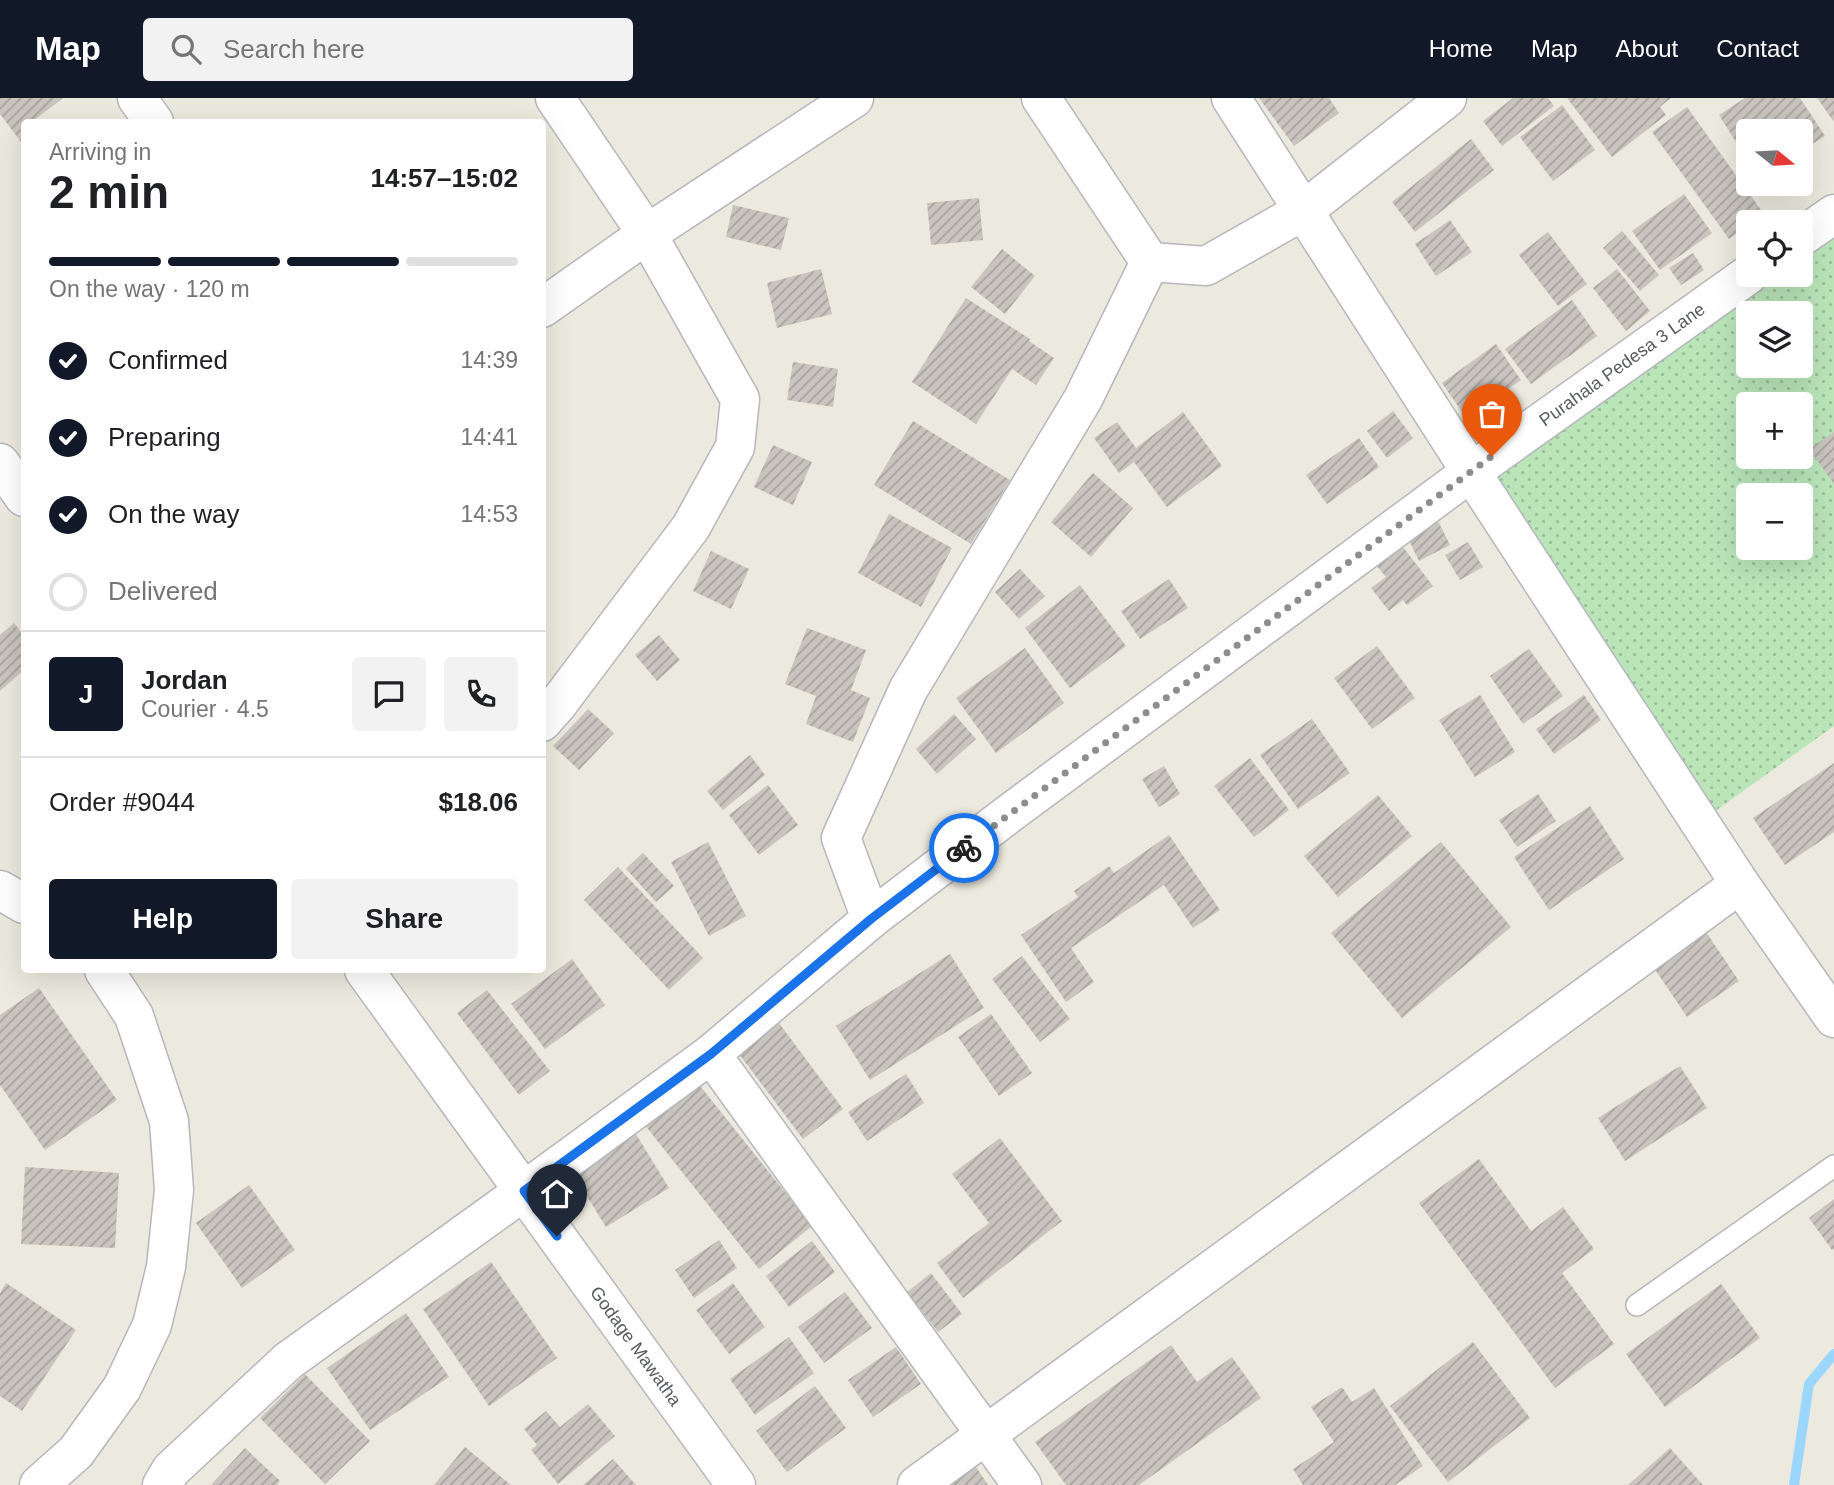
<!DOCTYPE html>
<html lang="en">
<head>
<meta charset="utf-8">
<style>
	:root { --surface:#fff; --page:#f2f2f2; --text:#202124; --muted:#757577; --line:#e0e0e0; --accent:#111827 }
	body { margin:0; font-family:Arial,sans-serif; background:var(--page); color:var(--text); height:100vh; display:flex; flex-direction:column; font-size:26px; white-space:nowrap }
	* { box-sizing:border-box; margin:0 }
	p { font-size:23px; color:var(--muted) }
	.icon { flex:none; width:38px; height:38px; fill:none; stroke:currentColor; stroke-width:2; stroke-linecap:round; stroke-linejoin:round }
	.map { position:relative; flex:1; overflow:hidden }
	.panel { position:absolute; left:21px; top:21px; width:525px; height:854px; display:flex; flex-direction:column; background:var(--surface); border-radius:7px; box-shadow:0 7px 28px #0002 }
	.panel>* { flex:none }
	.needle { width:46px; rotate:108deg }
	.controls { position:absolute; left:1736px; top:21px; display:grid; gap:14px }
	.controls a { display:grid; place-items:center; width:77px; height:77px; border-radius:7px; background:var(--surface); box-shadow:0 7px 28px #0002; font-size:35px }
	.pin { position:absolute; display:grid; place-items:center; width:60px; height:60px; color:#fff; margin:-72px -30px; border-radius:50% 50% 50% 0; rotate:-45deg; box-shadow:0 0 7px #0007 }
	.pin .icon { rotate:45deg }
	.courier { position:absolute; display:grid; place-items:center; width:70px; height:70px; margin:-35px; border:5px solid #1a73e8; border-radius:50%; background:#fff; color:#222; box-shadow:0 2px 9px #0007 }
	.head em { font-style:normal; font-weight:700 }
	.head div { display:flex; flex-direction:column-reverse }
	.head { display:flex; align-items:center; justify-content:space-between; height:119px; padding:0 28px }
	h1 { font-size:46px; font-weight:700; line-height:52px }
	.bar { display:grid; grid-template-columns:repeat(4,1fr); gap:10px 7px; align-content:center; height:84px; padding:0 28px }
	.bar i { height:9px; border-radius:5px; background:var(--line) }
	.bar .current { background:var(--accent) }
	.bar p { grid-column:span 4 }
	.line { display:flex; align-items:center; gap:18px; padding:0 28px; border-top:2px solid var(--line) }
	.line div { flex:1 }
	.round { display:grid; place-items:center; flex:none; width:74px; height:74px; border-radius:7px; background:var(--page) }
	ol { padding:0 28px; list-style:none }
	li { display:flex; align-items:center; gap:21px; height:77px }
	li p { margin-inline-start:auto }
	li .icon { padding:7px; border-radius:50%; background:var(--accent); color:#fff; stroke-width:4 }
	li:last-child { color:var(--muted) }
	li i { width:38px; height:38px; border:4px solid var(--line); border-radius:50% }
	.action { display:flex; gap:14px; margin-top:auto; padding:14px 28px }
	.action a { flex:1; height:80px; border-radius:7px; background:var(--accent); color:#fff; font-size:28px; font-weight:700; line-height:80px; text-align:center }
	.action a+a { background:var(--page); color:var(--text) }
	header { display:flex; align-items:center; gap:42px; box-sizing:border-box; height:98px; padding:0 35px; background:var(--accent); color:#fff }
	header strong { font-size:33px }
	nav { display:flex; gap:38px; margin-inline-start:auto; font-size:24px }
	.search { width:490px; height:63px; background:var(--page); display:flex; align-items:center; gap:18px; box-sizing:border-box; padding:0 24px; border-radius:7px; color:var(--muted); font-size:26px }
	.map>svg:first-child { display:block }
</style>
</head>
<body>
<header>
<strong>Map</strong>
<div class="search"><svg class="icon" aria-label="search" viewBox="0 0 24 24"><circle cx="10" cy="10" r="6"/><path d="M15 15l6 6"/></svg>Search here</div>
<nav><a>Home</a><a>Map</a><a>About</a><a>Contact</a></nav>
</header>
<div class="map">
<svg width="1834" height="1387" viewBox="0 0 1834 1387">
	<defs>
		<pattern id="grass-dots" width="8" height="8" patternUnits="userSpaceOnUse" patternTransform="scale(1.75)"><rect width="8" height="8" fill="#bae5b9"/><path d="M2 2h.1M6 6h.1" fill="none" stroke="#9abd9a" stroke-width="1.8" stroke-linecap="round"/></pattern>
		<pattern id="building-hatch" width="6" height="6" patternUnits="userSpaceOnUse" patternTransform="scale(1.75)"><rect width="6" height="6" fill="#c9c5be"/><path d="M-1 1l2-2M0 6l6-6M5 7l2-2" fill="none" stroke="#a6a39e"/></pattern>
	</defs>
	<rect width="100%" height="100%" fill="#ece9de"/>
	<path fill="url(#grass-dots)" fill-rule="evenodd" d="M1834,116V628L1700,724L1471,374L1748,177H1801V139ZM1748,215H1801V268H1748ZM1748,306H1801V359H1748ZM1748,397H1801V450H1748Z"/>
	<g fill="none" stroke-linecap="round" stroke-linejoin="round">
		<path stroke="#9bd6ff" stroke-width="10" d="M1794,1387L1809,1286L1834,1256"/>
	</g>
	<g fill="url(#building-hatch)">
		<path d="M0,0H63L32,24H24V48L0,16Z"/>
		<path d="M1259,0H1329L1339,15L1294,48Z"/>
		<path d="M1513,0H1548L1554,8L1502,48L1483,23Z"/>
		<path d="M1567,0H1671L1660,9L1666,17L1612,59Z"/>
		<path d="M1745,0H1800L1825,38L1801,53V33H1748V63L1719,17Z"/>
		<path d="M1817,0H1834V24Z"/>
		<path d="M1562,7L1595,52L1553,83L1520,39Z"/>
		<path d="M1687,9L1764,116L1752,124H1748V127L1729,141L1652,34Z"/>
		<path d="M1471,41L1494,72L1415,134L1392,104Z"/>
		<path d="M1684,96L1712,135L1660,172L1632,133Z"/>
		<path d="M979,100L983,142L931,147L927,105Z"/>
		<path d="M733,107L789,120L781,152L726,139Z"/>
		<path d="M1450,122L1472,154L1436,178L1415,146Z"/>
		<path d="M1622,133L1659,177L1640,193L1603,150Z"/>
		<path d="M1548,134L1587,186L1558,208L1519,157Z"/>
		<path d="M1002,151L1035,178L1005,216L971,189Z"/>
		<path d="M1693,155L1704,172L1681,187L1669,170Z"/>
		<path d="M821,171L832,216L777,230L767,185Z"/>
		<path d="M1617,171L1650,213L1626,233L1593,190Z"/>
		<path d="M966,200L1030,241L1029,243L1054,260L1036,287L1012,271L976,326L912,284Z"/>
		<path d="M1572,202L1597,238L1531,286L1505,251Z"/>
		<path d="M1496,246L1521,282L1467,321L1442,285Z"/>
		<path d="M793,264L838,271L833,309L787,302Z"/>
		<path d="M1393,313L1413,340L1387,360L1367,333Z"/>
		<path d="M1183,314L1222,368L1167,409L1134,364L1119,375L1094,340L1117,324L1136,350Z"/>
		<path d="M913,323L1010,382L971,446L874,387Z"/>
		<path d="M1834,334V386L1809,351Z"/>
		<path d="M1359,340L1379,369L1327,406L1306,377Z"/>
		<path d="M773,347L812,364L793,407L754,389Z"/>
		<path d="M1093,375L1133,410L1091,459L1051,424Z"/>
		<path d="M889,416L952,450L921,509L858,475Z"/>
		<path d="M1437,421L1450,447L1419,463L1406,436Z"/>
		<path d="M1468,444L1483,469L1460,482L1445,457Z"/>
		<path d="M1403,449L1433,488L1407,507L1403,502L1389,513L1371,490L1386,479L1377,468Z"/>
		<path d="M711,453L749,471L731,511L693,493Z"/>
		<path d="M1020,471L1045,498L1019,521L995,494Z"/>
		<path d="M1169,481L1188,510L1140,541L1121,513Z"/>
		<path d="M1080,487L1126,548L1070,590L1025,530Z"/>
		<path d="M14,525L24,538V572L0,593V537Z"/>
		<path d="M807,530L866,552L851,592L870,600L853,644L806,626L816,598L785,586Z"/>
		<path d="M659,537L680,562L657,583L635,557Z"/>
		<path d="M1377,548L1415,600L1372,631L1334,580Z"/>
		<path d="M1025,550L1064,605L996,655L956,600Z"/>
		<path d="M1529,551L1563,598L1523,626L1490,578Z"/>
		<path d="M1480,597L1515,654L1475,679L1439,622Z"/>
		<path d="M1584,597L1601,622L1554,656L1536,631Z"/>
		<path d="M588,611L614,635L579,672L553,648Z"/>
		<path d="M954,616L976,641L937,676L916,651Z"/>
		<path d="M1312,621L1350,675L1298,711L1260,657Z"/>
		<path d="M750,657L765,677L723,712L707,693Z"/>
		<path d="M1250,660L1289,712L1254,739L1214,688Z"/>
		<path d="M1834,665V734L1785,767L1753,720Z"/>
		<path d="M1164,668L1180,696L1159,709L1142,681Z"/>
		<path d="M768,687L798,727L759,757L729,717Z"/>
		<path d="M1538,696L1556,723L1517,749L1499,722Z"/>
		<path d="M1378,697L1412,738L1338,799L1304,758Z"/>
		<path d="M1590,708L1624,761L1549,812L1514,759Z"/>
		<path d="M1169,737L1220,812L1193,830L1164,787L1071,850L1094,884L1066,904L1021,837L1078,799L1074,793L1109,768L1114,775Z"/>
		<path d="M708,744L746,818L709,838L671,764Z"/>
		<path d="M1441,744L1511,829L1402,920L1331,835Z"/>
		<path d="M643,755L674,788L656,804L626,771Z"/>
		<path d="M618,769L703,860L669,892L584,802Z"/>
		<path d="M1702,828L1739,883L1687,919L1650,864Z"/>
		<path d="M950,856L984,910L870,982L836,928Z"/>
		<path d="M1022,858L1070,921L1040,944L992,881Z"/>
		<path d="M572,861L605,907L545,951L511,906Z"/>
		<path d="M39,890L117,1002L45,1052L0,987V917Z"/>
		<path d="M487,892L550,973L519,997L457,915Z"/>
		<path d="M991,916L1032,975L999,998L958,939Z"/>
		<path d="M776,921L843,1011L803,1041L736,952Z"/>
		<path d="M1680,968L1707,1010L1625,1063L1598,1020Z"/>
		<path d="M906,976L924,1005L867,1043L848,1014Z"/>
		<path d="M693,979L812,1128L759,1171L640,1021Z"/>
		<path d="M631,1028L669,1090L606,1129L568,1068Z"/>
		<path d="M1000,1040L1062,1123L963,1200L937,1165L989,1125L952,1076Z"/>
		<path d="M1479,1061L1531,1133L1563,1109L1594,1151L1562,1175L1614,1246L1555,1290L1419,1105Z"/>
		<path d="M25,1069L119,1075L115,1150L21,1146Z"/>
		<path d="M249,1087L295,1152L242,1190L196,1125Z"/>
		<path d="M1834,1101V1151L1832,1152L1809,1120Z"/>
		<path d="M719,1142L737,1170L694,1200L675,1172Z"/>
		<path d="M812,1143L835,1174L789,1209L766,1178Z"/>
		<path d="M491,1164L557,1260L489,1308L423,1211Z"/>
		<path d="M931,1175L962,1216L938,1234L907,1194Z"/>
		<path d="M6,1185L76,1232L22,1313L0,1298V1195Z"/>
		<path d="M733,1185L765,1229L729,1256L696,1212Z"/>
		<path d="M1721,1186L1760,1240L1665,1309L1626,1256Z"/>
		<path d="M845,1194L872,1230L824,1265L798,1229Z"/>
		<path d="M406,1215L449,1279L370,1332L327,1270Z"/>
		<path d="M789,1239L814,1275L755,1317L730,1281Z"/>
		<path d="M1473,1244L1530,1320L1448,1384L1390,1308Z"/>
		<path d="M1171,1247L1197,1284L1232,1259L1261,1300L1139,1387H1066L1035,1344Z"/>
		<path d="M896,1249L921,1286L873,1319L848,1282Z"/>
		<path d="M305,1276L370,1343L325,1386L260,1320Z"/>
		<path d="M815,1288L846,1330L787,1374L756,1333Z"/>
		<path d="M1342,1289L1352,1304L1374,1290L1423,1368L1395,1387H1303L1293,1371L1334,1344L1311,1309Z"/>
		<path d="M588,1306L615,1338L558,1386L531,1352L537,1347L524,1331L546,1313L560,1329Z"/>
		<path d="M465,1349L511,1387H434Z"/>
		<path d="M245,1350L280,1383L277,1387H211Z"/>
		<path d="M1670,1350L1703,1387H1628Z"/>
		<path d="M613,1361L636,1387H583Z"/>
		<path d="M972,1363L988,1387H938Z"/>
	</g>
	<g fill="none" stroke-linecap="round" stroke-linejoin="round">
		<g stroke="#b5b7bd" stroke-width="24">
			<path id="lane" d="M1637,1207L1834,1068"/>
		</g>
		<g stroke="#b5b7bd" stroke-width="41">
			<g id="street">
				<path d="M137,0L154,24"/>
				<path d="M1041,0L1150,164L1206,168L1303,113L1447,0"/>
				<path d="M1231,0L1471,374L1740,786L1834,920"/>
				<path d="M1801,139L1834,116"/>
				<path d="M542,210L647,136L854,0"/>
				<path d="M542,624L557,607L691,429L735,349L740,301L647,136L555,0"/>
				<path d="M0,792L24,806"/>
				<path d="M871,821L841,740L908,592L1083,301L1150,164"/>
				<path d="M711,956L1022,1387"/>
				<path d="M39,1387L76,1354L122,1290L152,1227L166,1169L174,1092L169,1023L134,918L104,872"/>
				<path id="s1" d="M162,1387L171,1372L288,1263L524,1093L711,956L871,821L1010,715L1471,374L1748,177"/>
				<path d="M917,1387L1740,786"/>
			</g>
		</g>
		<g stroke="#b5b9bf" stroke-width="41">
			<g id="secondary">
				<path d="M0,365L24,399"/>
				<path id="s2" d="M364,872L736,1387"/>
			</g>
		</g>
		<use href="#lane" stroke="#fff" stroke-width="21"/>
		<use href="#street" stroke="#fff" stroke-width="38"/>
		<use href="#secondary" stroke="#fff" stroke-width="38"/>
	</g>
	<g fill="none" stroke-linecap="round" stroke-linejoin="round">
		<path stroke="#8c8d8d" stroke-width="7" stroke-dasharray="0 12.6" d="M964,750L1492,358"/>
		<path stroke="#1a73e8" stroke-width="9" d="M557,1138L524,1093L711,956L871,821L964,750"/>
	</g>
	<g text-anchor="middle" stroke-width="5" stroke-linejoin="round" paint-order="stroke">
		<g font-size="18" fill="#585c61" stroke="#fff">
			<text dy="6" stroke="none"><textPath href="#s1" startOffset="1843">Purahala Pedesa 3 Lane</textPath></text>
			<text dy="6" stroke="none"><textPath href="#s2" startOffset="464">Godage Mawatha</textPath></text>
		</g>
	</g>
</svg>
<div class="controls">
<a><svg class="needle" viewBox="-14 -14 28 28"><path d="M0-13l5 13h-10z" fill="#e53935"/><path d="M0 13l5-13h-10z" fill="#757577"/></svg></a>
<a><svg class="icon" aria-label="locate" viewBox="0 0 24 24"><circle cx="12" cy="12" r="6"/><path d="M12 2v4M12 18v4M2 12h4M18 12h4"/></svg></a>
<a><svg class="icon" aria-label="layers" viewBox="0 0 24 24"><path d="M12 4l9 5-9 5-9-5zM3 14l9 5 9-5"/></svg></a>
<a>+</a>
<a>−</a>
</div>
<div class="pin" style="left:1492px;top:358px;background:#ea580c"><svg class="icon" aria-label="bag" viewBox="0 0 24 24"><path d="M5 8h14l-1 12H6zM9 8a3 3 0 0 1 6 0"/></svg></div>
<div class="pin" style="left:557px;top:1138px;background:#1f2937"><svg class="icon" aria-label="home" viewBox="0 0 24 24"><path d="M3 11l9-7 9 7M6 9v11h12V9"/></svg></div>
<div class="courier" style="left:964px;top:750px"><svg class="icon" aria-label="bike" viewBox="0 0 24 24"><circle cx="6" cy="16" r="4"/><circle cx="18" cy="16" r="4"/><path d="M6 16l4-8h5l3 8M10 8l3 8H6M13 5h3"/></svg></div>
<section class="panel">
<div class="head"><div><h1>2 min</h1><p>Arriving in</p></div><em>14:57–15:02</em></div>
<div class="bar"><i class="current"></i><i class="current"></i><i class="current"></i><i></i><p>On the way · 120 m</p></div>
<ol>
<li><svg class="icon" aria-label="check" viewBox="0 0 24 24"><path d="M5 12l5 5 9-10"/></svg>Confirmed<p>14:39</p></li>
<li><svg class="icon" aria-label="check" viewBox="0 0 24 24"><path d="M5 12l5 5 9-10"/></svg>Preparing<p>14:41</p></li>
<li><svg class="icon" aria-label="check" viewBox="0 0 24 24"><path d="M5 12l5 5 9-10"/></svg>On the way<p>14:53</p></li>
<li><i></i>Delivered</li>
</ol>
<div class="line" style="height:126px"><b class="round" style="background:var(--accent);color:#fff">J</b><div><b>Jordan</b><p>Courier · 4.5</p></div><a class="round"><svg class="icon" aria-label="chat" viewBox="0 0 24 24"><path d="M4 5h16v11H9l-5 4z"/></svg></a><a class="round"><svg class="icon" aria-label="phone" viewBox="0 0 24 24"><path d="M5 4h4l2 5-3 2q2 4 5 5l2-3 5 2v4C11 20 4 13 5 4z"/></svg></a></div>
<div class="line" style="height:91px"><div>Order #9044</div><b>$18.06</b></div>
<div class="action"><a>Help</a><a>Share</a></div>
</section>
</div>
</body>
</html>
